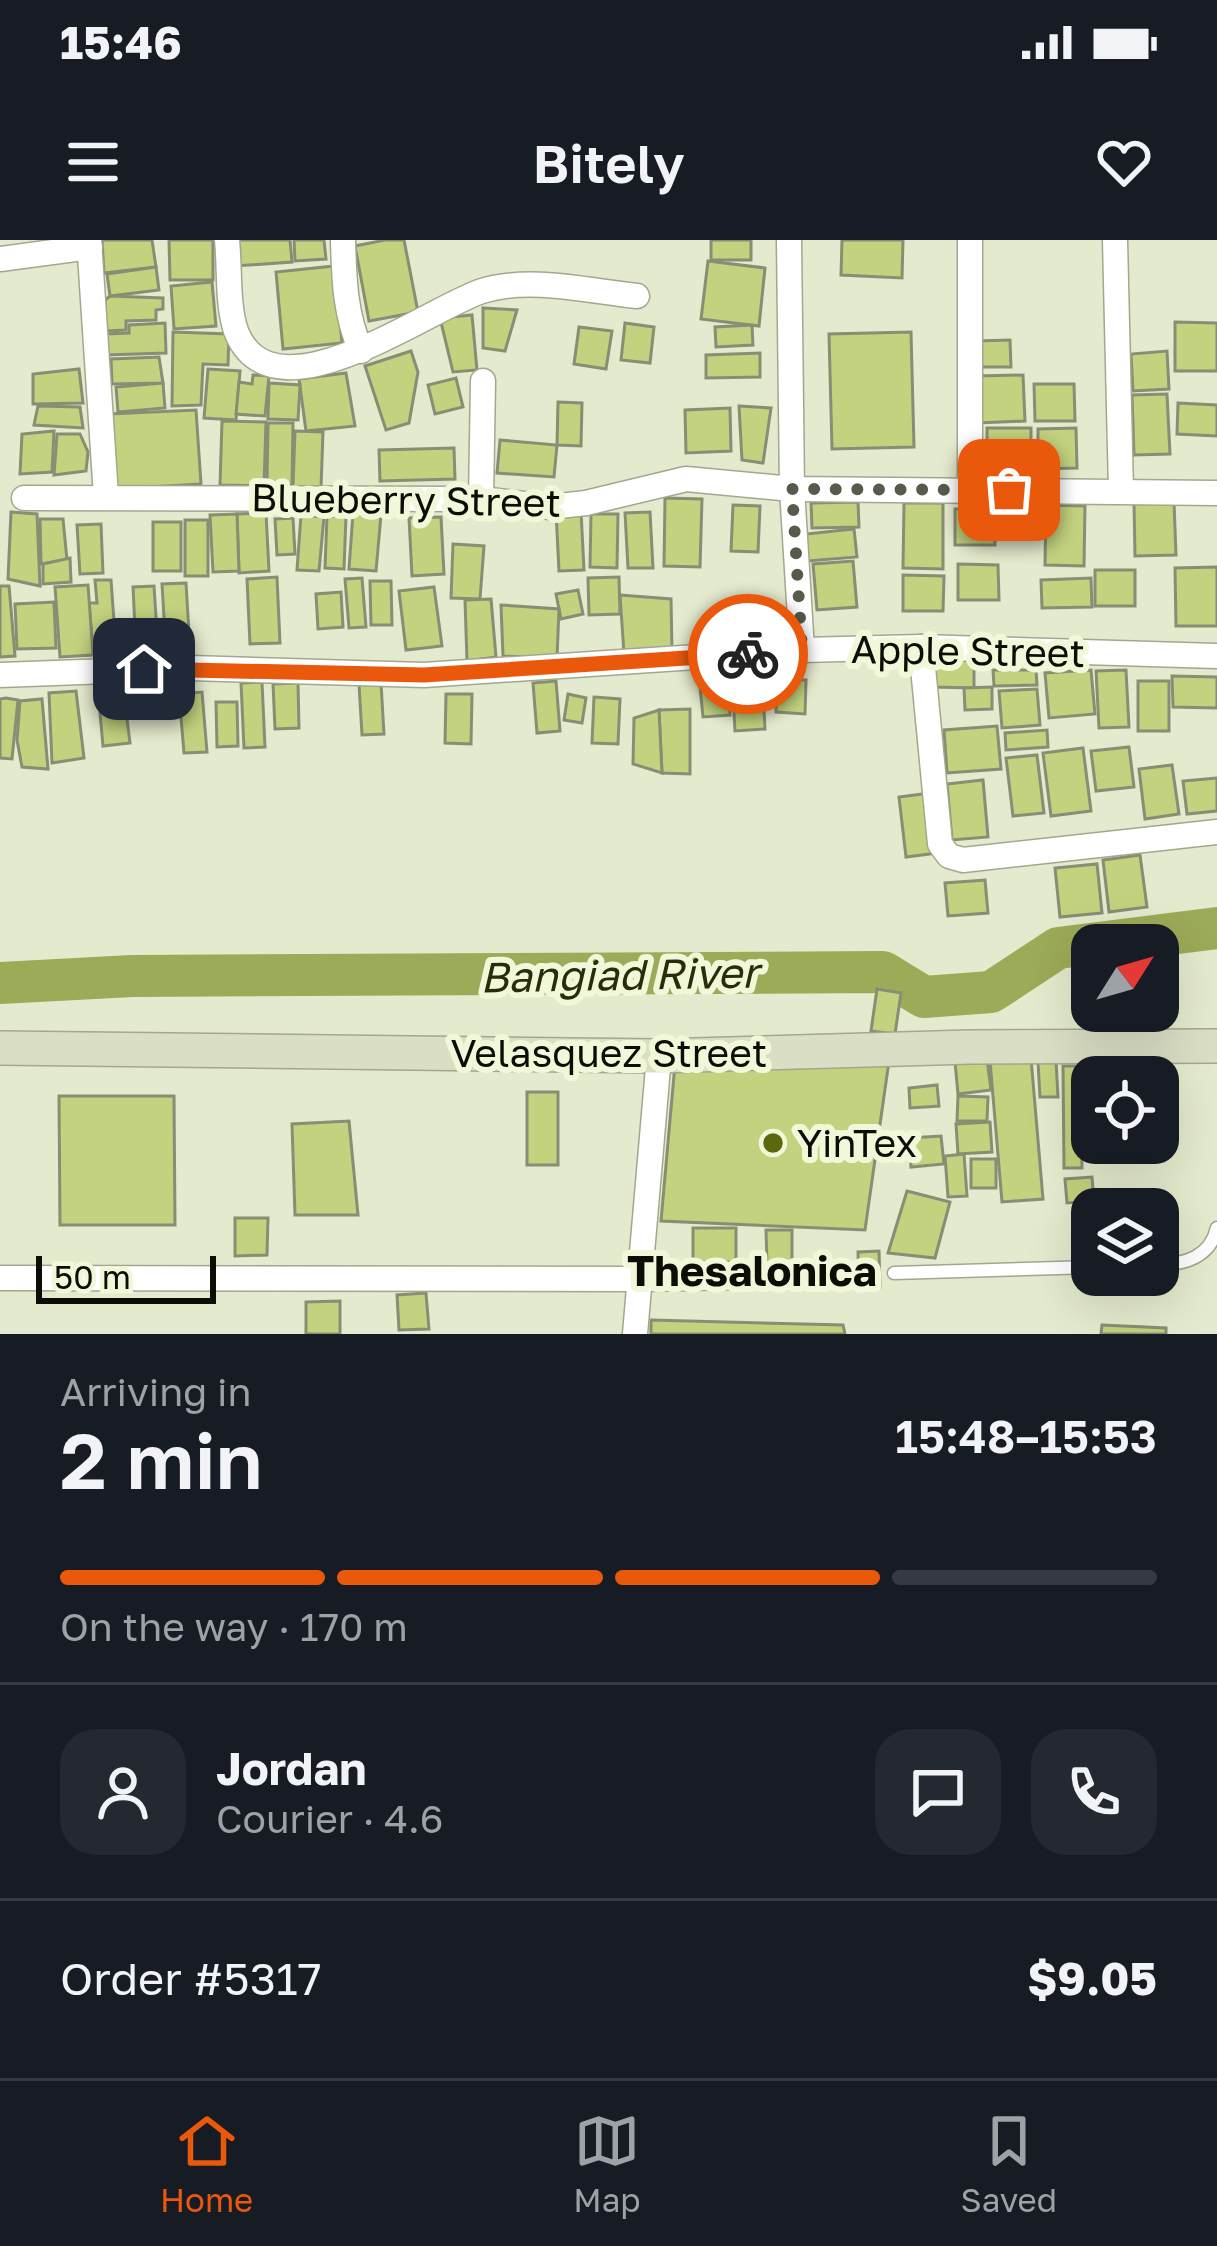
<!DOCTYPE html>
<html lang="en">
<head>
<meta charset="utf-8">
<style>
	:root { --surface:#171b24; --page:#242831; --text:#f1f3f6; --muted:#9ea1a6; --line:#363941; --accent:#ea580c }
	body { margin:0; font-family:"Golos Text",sans-serif; background:var(--page); color:var(--text); height:100vh; display:flex; flex-direction:column; font-size:45px; white-space:nowrap }
	* { box-sizing:border-box; margin:0 }
	p { font-size:39px; color:var(--muted) }
	.icon { flex:none; width:66px; height:66px; fill:none; stroke:currentColor; stroke-width:2; stroke-linecap:round; stroke-linejoin:round }
	.map { position:relative; height:1094px; overflow:hidden }
	.side { display:flex; flex-direction:column; background:var(--surface); flex:1 }
	.side>* { flex:none }
	.needle { width:78px; rotate:53deg }
	.controls { position:absolute; left:1071px; top:684px; display:grid; gap:24px }
	.controls a { display:grid; place-items:center; width:108px; height:108px; border-radius:24px; background:var(--surface); box-shadow:0 12px 48px #0002; font-size:60px }
	.scale { position:absolute; left:36px; bottom:30px; width:180px; box-sizing:border-box; padding-left:12px; border:6px solid #0c0e05; border-top:0; font-size:33px; line-height:42px; white-space:nowrap; color:#0c0e05; -webkit-text-stroke:9px #f1f8da; paint-order:stroke }
	.pin { position:absolute; display:grid; place-items:center; width:102px; height:102px; color:#fff; margin:-51px; border-radius:24px; box-shadow:0 6px 18px #0006 }
	.courier { position:absolute; display:grid; place-items:center; width:120px; height:120px; margin:-60px; border:9px solid #ea580c; border-radius:50%; background:#fff; color:#222; box-shadow:0 3px 15px #0007 }
	.headline em { font-style:normal; font-weight:600 }
	.headline div { display:flex; flex-direction:column-reverse }
	.headline { display:flex; align-items:center; justify-content:space-between; height:204px; padding:0 60px }
	h1 { font-size:78px; font-weight:600; line-height:90px }
	.bar { display:grid; grid-template-columns:repeat(4,1fr); gap:18px 12px; align-content:center; height:144px; padding:0 60px }
	.bar i { height:15px; border-radius:9px; background:var(--line) }
	.bar .on { background:var(--accent) }
	.bar p { grid-column:span 4 }
	.line { display:flex; align-items:center; gap:30px; padding:0 60px; border-top:3px solid var(--line) }
	.line div { flex:1 }
	.round { display:grid; place-items:center; flex:none; width:126px; height:126px; border-radius:36px; background:var(--page) }
	.status { display:flex; justify-content:space-between; align-items:center; height:84px; padding:0 60px; background:var(--surface); direction:ltr }
	.status svg { height:33px; fill:currentColor }
	header { display:flex; justify-content:space-between; align-items:center; height:156px; padding:0 60px; background:var(--surface); font-size:54px; font-weight:600 }
	.menu { display:flex; justify-content:space-around; align-items:center; height:168px; border-top:3px solid var(--line); background:var(--surface); font-size:33px; color:var(--muted) }
	.menu a { display:grid; justify-items:center; gap:6px }
	.menu .on { color:var(--accent) }
	.map>svg:first-child { display:block }
</style>
</head>
<body>
<div class="status"><b>15:46</b><svg viewBox="0 0 49 12"><path d="M0 12V9h3v3zM5 12V6h3v6zM10 12V3h3v9zM15 12V0h3v12zM26 1h20v11H26zM47 4h2v5h-2z"/></svg></div>
<header><svg class="icon" aria-label="menu" viewBox="0 0 24 24"><path d="M4 6h16M4 12h16M4 18h16"/></svg>Bitely<svg class="icon" aria-label="heart" viewBox="0 0 24 24"><path d="M12 20l-8-8c-3-5 5-10 8-4 3-6 11-1 8 4z"/></svg></header>
<div class="map">
<svg width="1217" height="1094" viewBox="0 0 1217 1094">
	<rect width="100%" height="100%" fill="#e4eacd"/>
	<g fill="none" stroke-linecap="round" stroke-linejoin="round">
		<path stroke="#9cab57" stroke-width="42" d="M0,743L132,736L883,732L924,757L991,752L1058,708L1217,688"/>
	</g>
	<g fill="#c2d27e" stroke="#888e73" stroke-width="3">
		<path d="M102,0H152L156,27L104,33Z"/>
		<path d="M169,0H213V40H170Z"/>
		<path d="M233,0H290L292,22L235,26Z"/>
		<path d="M294,0H324L326,19L295,21Z"/>
		<path d="M385,0H404L418,72L369,81L355,6Z"/>
		<rect x="711" y="0" width="40" height="20"/>
		<path d="M842,0H903L902,38L841,35Z"/>
		<path d="M708,21L765,28L759,86L701,79Z"/>
		<path d="M334,26L342,103L283,109L276,32Z"/>
		<path d="M156,27L159,50L110,56L107,34Z"/>
		<path d="M212,42L216,86L174,89L171,46Z"/>
		<path d="M110,56L163,58V69L156,70V80L126,81V90L106,91L105,60Z"/>
		<path d="M483,68L517,70L505,111L483,108Z"/>
		<path d="M472,75L477,130L453,132L440,78Z"/>
		<path d="M1175,82L1217,83V131H1175Z"/>
		<path d="M165,83L166,113L106,115L105,94L129,93V85Z"/>
		<path d="M625,83L654,87L650,123L621,120Z"/>
		<path d="M752,85L753,105L716,107L715,87Z"/>
		<path d="M579,87L612,91L606,129L574,124Z"/>
		<path d="M173,92L229,94L228,125L203,124L201,165L172,166Z"/>
		<path d="M911,92L914,207L832,209L829,94Z"/>
		<path d="M1010,100L1011,127H977L976,101Z"/>
		<path d="M411,111L418,132L409,183L386,190L365,126Z"/>
		<path d="M1167,111L1169,149L1133,151L1131,114Z"/>
		<path d="M760,113V137L706,138V115Z"/>
		<path d="M159,117L163,143L112,144L111,119Z"/>
		<path d="M79,129L83,163L33,164V134Z"/>
		<path d="M208,129L240,131L236,180L204,178Z"/>
		<path d="M346,133L355,186L306,191L299,139Z"/>
		<path d="M253,135L269,136L265,176L236,174L239,142L252,144Z"/>
		<path d="M1023,135L1025,181L978,183L976,136Z"/>
		<path d="M456,138L463,167L435,174L428,145Z"/>
		<path d="M163,143L165,168L118,172L116,147Z"/>
		<path d="M269,143L300,145L298,180L268,179Z"/>
		<path d="M1034,144H1074L1075,181H1035Z"/>
		<path d="M1167,154L1170,214L1134,215L1132,155Z"/>
		<path d="M558,162L582,163L581,206L557,205Z"/>
		<path d="M1178,163L1217,165V196L1177,194Z"/>
		<path d="M38,166L80,167L83,188L34,185Z"/>
		<path d="M739,166L771,168L763,223L742,220Z"/>
		<path d="M730,168L731,211L686,213L685,170Z"/>
		<path d="M196,170L201,244L113,249L109,174Z"/>
		<path d="M222,181L266,182L264,246L220,245Z"/>
		<path d="M268,183H293L292,245L267,244Z"/>
		<rect x="987" y="188" width="44" height="29"/>
		<path d="M1076,188L1077,228L1038,229V189Z"/>
		<path d="M54,191L52,232L20,234L22,194Z"/>
		<path d="M295,191L323,192L321,248L293,247Z"/>
		<path d="M57,194H80L88,212L86,231L54,235Z"/>
		<path d="M500,200L557,205L554,237L497,233Z"/>
		<path d="M454,208L455,239L380,241L379,210Z"/>
		<path d="M665,258L702,259L700,327L664,326Z"/>
		<path d="M858,262L859,287L812,288L811,263Z"/>
		<path d="M1134,262H1174L1176,315L1135,316Z"/>
		<path d="M904,263H943V329L903,328Z"/>
		<path d="M733,265L760,266L758,312L731,311Z"/>
		<path d="M1046,265L1085,266L1084,326L1045,325Z"/>
		<rect x="955" y="269" width="40" height="36"/>
		<path d="M581,271L584,330L559,331L556,272Z"/>
		<path d="M11,272L37,274L40,346L8,339Z"/>
		<path d="M650,272L653,328H628L625,273Z"/>
		<path d="M266,273L269,331L239,333L237,274Z"/>
		<path d="M353,273L381,275L376,331L349,329Z"/>
		<path d="M237,274L239,331L213,332L210,275Z"/>
		<path d="M591,274H618L617,328L590,327Z"/>
		<path d="M301,275L324,277L319,331L297,330Z"/>
		<path d="M327,276H346L344,329L325,328Z"/>
		<path d="M441,277L444,334L412,336L409,278Z"/>
		<path d="M293,278L295,314L277,315L275,279Z"/>
		<path d="M40,279H63L67,320L41,324Z"/>
		<rect x="185" y="280" width="23" height="56"/>
		<rect x="153" y="282" width="28" height="49"/>
		<path d="M101,284L103,333L80,334L77,285Z"/>
		<path d="M854,289L857,317L808,321L806,294Z"/>
		<path d="M453,304L484,306L480,359L451,358Z"/>
		<path d="M70,318L71,342L43,344V324Z"/>
		<path d="M853,321L857,367L817,370L813,324Z"/>
		<path d="M958,324L998,325L999,360H958Z"/>
		<path d="M1217,327V386H1176L1175,328Z"/>
		<rect x="1095" y="330" width="40" height="36"/>
		<path d="M903,335L944,336L943,371H903Z"/>
		<path d="M277,337L280,403L250,404L247,339Z"/>
		<path d="M619,337L620,374L589,375L588,338Z"/>
		<path d="M362,338L366,387L349,388L345,339Z"/>
		<path d="M1091,338L1092,367L1042,368L1041,340Z"/>
		<path d="M95,340H111L116,409L93,411L89,363H97Z"/>
		<path d="M370,341H391L392,385H371Z"/>
		<path d="M186,343L189,393L165,394L162,344Z"/>
		<path d="M88,345L93,415L60,417L55,347Z"/>
		<path d="M0,346H9L15,416L0,417Z"/>
		<path d="M154,346L158,408L136,409L133,347Z"/>
		<path d="M434,347L442,406L406,410L399,351Z"/>
		<path d="M578,350L583,374L561,379L556,354Z"/>
		<path d="M341,352L343,387L318,389L316,354Z"/>
		<path d="M620,355L671,359L672,410L624,414Z"/>
		<path d="M491,359L496,417L467,421L465,360Z"/>
		<path d="M54,362L56,408L17,409L15,364Z"/>
		<path d="M501,365L559,369L557,418L503,416Z"/>
		<path d="M933,419H974V448L933,447Z"/>
		<path d="M993,430H1036L1037,445L994,446Z"/>
		<path d="M1091,430L1095,474L1049,478L1045,433Z"/>
		<path d="M1126,430L1129,487L1099,488L1096,431Z"/>
		<path d="M762,433L765,489L735,491L732,435Z"/>
		<path d="M1172,436L1217,437V468L1173,467Z"/>
		<path d="M777,439L806,440L805,474L776,472Z"/>
		<path d="M556,441L560,491L537,493L533,443Z"/>
		<rect x="1138" y="441" width="31" height="50"/>
		<path d="M262,442L265,507L244,508L241,443Z"/>
		<path d="M298,443L299,488L275,489L273,444Z"/>
		<path d="M381,443L384,494L362,495L359,444Z"/>
		<path d="M728,444L730,475L703,477L700,447Z"/>
		<path d="M992,447V469L965,470L964,448Z"/>
		<path d="M1037,449L1040,485L1002,488L999,451Z"/>
		<path d="M76,451L84,518L52,523L49,453Z"/>
		<path d="M202,452L207,512L184,513L179,454Z"/>
		<path d="M446,454H472L471,504L445,503Z"/>
		<path d="M568,454L586,458L582,483L564,480Z"/>
		<path d="M594,457L620,459L618,504L592,503Z"/>
		<path d="M6,458L18,460L12,519L0,518V459Z"/>
		<path d="M42,459L48,529L22,527L17,500L20,461Z"/>
		<path d="M216,462H237L238,506L217,507Z"/>
		<path d="M690,469V534L662,533L659,470Z"/>
		<path d="M659,470L662,533L633,524L634,478Z"/>
		<path d="M126,471L130,503L103,506L100,473Z"/>
		<path d="M997,486L1001,529L947,533L944,490Z"/>
		<path d="M1047,490L1048,507L1006,510L1005,493Z"/>
		<path d="M1129,507L1134,547L1096,551L1091,511Z"/>
		<path d="M1083,508L1091,571L1051,576L1043,513Z"/>
		<path d="M1037,515L1044,573L1013,576L1006,518Z"/>
		<path d="M1172,525L1179,574L1145,579L1139,529Z"/>
		<path d="M1217,538V571L1187,574L1183,541Z"/>
		<path d="M983,540L988,597L952,600L947,544Z"/>
		<path d="M930,553L938,613L906,617L899,557Z"/>
		<path d="M1140,615L1147,667L1109,672L1103,620Z"/>
		<path d="M1097,624L1102,673L1060,677L1055,628Z"/>
		<path d="M985,640L988,673L948,676L945,643Z"/>
		<path d="M877,749L901,753L895,794L871,791Z"/>
		<path d="M1031,818L1043,959L1002,962L990,821Z"/>
		<path d="M987,819L991,850L958,854L955,822Z"/>
		<path d="M889,821L865,990L661,981L675,824Z"/>
		<path d="M1056,821L1058,857H1040L1038,822Z"/>
		<path d="M1063,826H1081L1082,928H1064Z"/>
		<path d="M937,845L939,866L910,868L909,848Z"/>
		<rect x="527" y="852" width="31" height="73"/>
		<path d="M59,856H174L175,985H60Z"/>
		<path d="M958,856L988,857L987,881H957Z"/>
		<path d="M349,881L358,975H295L292,884Z"/>
		<path d="M990,882L992,912L958,914L956,884Z"/>
		<path d="M941,896L944,924L911,927L909,898Z"/>
		<path d="M964,914L967,956L948,957L945,916Z"/>
		<rect x="971" y="919" width="25" height="29"/>
		<path d="M1092,937L1094,961L1067,963L1065,939Z"/>
		<path d="M907,951L950,962L935,1018L888,1013Z"/>
		<path d="M235,978H268L267,1015L235,1016Z"/>
		<rect x="693" y="988" width="43" height="34"/>
		<path d="M766,990H792V1023L767,1024Z"/>
		<path d="M879,1011L880,1047L859,1048L858,1012Z"/>
		<path d="M426,1053L429,1089L399,1090L397,1055Z"/>
		<path d="M340,1061V1094H306V1062Z"/>
		<path d="M651,1080L843,1085L845,1094H651Z"/>
		<path d="M1102,1085L1166,1088V1094H1101Z"/>
	</g>
	<g fill="none" stroke-linecap="round" stroke-linejoin="round">
		<g stroke="#a2a88d" stroke-width="15">
			<g id="service">
				<path d="M1158,1025C1186,1024 1210,1017 1217,988"/>
				<path d="M894,1033L1092,1027"/>
			</g>
		</g>
		<g stroke="#a2a88d" stroke-width="27">
			<g id="minor">
				<path d="M89,0L106,256"/>
				<path d="M227,0C230,28 227,65 236,91C272,185 429,68 482,51C530,36 588,51 637,56"/>
				<path d="M343,0C344,40 345,74 361,111"/>
				<path d="M789,0L792,249L802,410"/>
				<path d="M1115,0L1121,251"/>
				<path d="M0,19L90,7"/>
				<path d="M970,249V0"/>
				<path d="M24,258L481,259L550,267L586,263L686,239L792,249L1217,253"/>
				<path d="M481,259L483,141"/>
				<path d="M921,407L940,604L949,616L963,620L1217,592"/>
				<path d="M0,435L191,428L424,435L802,410L921,407L1217,416"/>
				<path d="M0,1038L640,1039L839,1035"/>
				<path d="M635,1094L659,816"/>
			</g>
		</g>
		<g stroke="#a2a88d" stroke-width="36">
			<path id="secondary" d="M0,808L659,816L970,807L1217,806"/>
		</g>
		<use href="#service" stroke="#fff" stroke-width="12"/>
		<use href="#minor" stroke="#fff" stroke-width="24"/>
		<use href="#secondary" stroke="#dadec4" stroke-width="33"/>
	</g>
	<g fill="none" stroke-linecap="round" stroke-linejoin="round">
		<path stroke="#585b4b" stroke-width="12" stroke-dasharray="0 21.6" d="M748,414L802,410L792,249L1009,250"/>
		<path stroke="#ea580c" stroke-width="15" d="M144,429L424,435L748,414"/>
	</g>
	<circle fill="#5c680e" stroke="#f1f8da" stroke-width="4.5" cx="773" cy="903" r="12"/>
	<g text-anchor="middle" stroke-width="12" stroke-linejoin="round" paint-order="stroke">
		<g font-size="39" fill="#0c0e05" stroke="#f1f8da">
			<text transform="translate(406 260) rotate(1)" y="14">Blueberry Street</text>
			<text transform="translate(968 411) rotate(1)" y="14">Apple Street</text>
			<text x="609" y="827">Velasquez Street</text>
		</g>
		<g font-size="39" fill="#0c0e05" stroke="#f1f8da" text-anchor="start">
			<text x="797" y="917">YinTex</text>
		</g>
		<g font-size="42" font-style="italic" fill="#272d08" stroke="#f1f8da">
			<text transform="translate(619 735) rotate(-1)" y="15">Bangiad River</text>
		</g>
		<g font-size="42" font-weight="bold" fill="#0c0e05" stroke="#f1f8da">
			<text x="752" y="1046">Thesalonica</text>
		</g>
	</g>
</svg>
<div class="controls">
<a><svg class="needle" viewBox="-14 -14 28 28"><path d="M0-13l5 13h-10z" fill="#e53935"/><path d="M0 13l5-13h-10z" fill="#9ea1a6"/></svg></a>
<a><svg class="icon" aria-label="locate" viewBox="0 0 24 24"><circle cx="12" cy="12" r="6"/><path d="M12 2v4M12 18v4M2 12h4M18 12h4"/></svg></a>
<a><svg class="icon" aria-label="layers" viewBox="0 0 24 24"><path d="M12 4l9 5-9 5-9-5zM3 14l9 5 9-5"/></svg></a>
</div>
<div class="scale">50 m</div>
<div class="pin" style="left:1009px;top:250px;background:#ea580c"><svg class="icon" aria-label="bag" viewBox="0 0 24 24"><path d="M5 8h14l-1 12H6zM9 8a3 3 0 0 1 6 0"/></svg></div>
<div class="pin" style="left:144px;top:429px;background:#1f2937"><svg class="icon" aria-label="home" viewBox="0 0 24 24"><path d="M3 11l9-7 9 7M6 9v11h12V9"/></svg></div>
<div class="courier" style="left:748px;top:414px"><svg class="icon" aria-label="bike" viewBox="0 0 24 24"><circle cx="6" cy="16" r="4"/><circle cx="18" cy="16" r="4"/><path d="M6 16l4-8h5l3 8M10 8l3 8H6M13 5h3"/></svg></div>
</div>
<section class="side">
<div class="headline"><div><h1>2 min</h1><p>Arriving in</p></div><em>15:48–15:53</em></div>
<div class="bar"><i class="on"></i><i class="on"></i><i class="on"></i><i></i><p>On the way · 170 m</p></div>
<div class="line" style="height:216px"><a class="round"><svg class="icon" aria-label="person" viewBox="0 0 24 24"><circle cx="12" cy="8" r="4"/><path d="M4 21q1-7 8-7t8 7"/></svg></a><div><b>Jordan</b><p>Courier · 4.6</p></div><a class="round"><svg class="icon" aria-label="chat" viewBox="0 0 24 24"><path d="M4 5h16v11H9l-5 4z"/></svg></a><a class="round"><svg class="icon" aria-label="phone" viewBox="0 0 24 24"><path d="M5 4h4l2 5-3 2q2 4 5 5l2-3 5 2v4C11 20 4 13 5 4z"/></svg></a></div>
<div class="line" style="height:156px"><div>Order #5317</div><b>$9.05</b></div>
</section>
<nav class="menu">
<a class="on"><svg class="icon" aria-label="home" viewBox="0 0 24 24"><path d="M3 11l9-7 9 7M6 9v11h12V9"/></svg>Home</a>
<a><svg class="icon" aria-label="map" viewBox="0 0 24 24"><path d="M3 6l6-2 6 2 6-2v14l-6 2-6-2-6 2zM9 4v14M15 6v14"/></svg>Map</a>
<a><svg class="icon" aria-label="saved" viewBox="0 0 24 24"><path d="M7 4h10v16l-5-4-5 4z"/></svg>Saved</a>
</nav>
</body>
</html>
